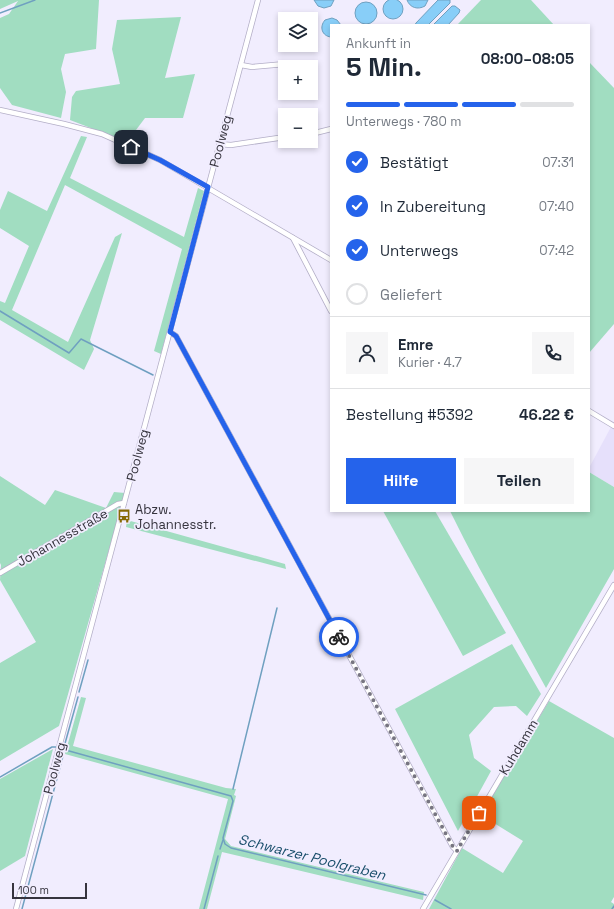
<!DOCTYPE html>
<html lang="de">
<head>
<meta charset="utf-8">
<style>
	:root { --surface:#fff; --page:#f6f6f7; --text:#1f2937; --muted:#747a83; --line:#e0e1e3; --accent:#2563eb }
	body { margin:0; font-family:"Space Grotesk",sans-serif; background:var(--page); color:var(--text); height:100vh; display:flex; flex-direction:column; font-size:15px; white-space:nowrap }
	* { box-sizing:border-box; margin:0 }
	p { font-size:13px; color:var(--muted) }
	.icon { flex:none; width:22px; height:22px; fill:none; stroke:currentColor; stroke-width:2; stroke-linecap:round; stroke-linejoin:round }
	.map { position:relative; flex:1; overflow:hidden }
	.sheet { position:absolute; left:330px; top:24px; width:260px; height:488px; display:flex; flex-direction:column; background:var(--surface); border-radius:0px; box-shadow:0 2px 6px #0003 }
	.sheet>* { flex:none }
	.controls { position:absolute; left:278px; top:12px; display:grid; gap:8px }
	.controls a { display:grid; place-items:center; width:40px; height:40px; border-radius:0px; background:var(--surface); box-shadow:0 2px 6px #0003; font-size:20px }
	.scale { position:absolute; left:12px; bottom:10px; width:75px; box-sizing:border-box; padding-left:4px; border:2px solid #36343e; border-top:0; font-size:11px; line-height:14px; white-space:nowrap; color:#36343e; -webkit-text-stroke:3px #f1edfe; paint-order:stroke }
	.pin { position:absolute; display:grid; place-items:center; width:34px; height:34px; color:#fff; margin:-17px; border-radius:8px; box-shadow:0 2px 6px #0006 }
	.courier { position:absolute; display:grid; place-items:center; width:40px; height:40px; margin:-20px; border:3px solid #2563eb; border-radius:50%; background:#fff; color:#222; box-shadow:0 1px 5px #0007 }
	.headline em { font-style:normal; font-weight:700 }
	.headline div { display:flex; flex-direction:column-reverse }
	.headline { display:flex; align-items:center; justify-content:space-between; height:68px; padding:0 16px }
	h1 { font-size:26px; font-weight:700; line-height:30px }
	.bar { display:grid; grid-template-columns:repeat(4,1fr); gap:6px 4px; align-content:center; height:48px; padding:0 16px }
	.bar i { height:5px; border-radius:3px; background:var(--line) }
	.bar .current { background:var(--accent) }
	.bar p { grid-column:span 4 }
	.line { display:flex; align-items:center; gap:10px; padding:0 16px; border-top:1px solid var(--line) }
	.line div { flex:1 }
	.round { display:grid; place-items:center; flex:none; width:42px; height:42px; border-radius:0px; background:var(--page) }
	ol { padding:0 16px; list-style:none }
	li { display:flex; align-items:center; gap:12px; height:44px }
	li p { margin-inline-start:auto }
	li .icon { padding:4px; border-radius:50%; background:var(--accent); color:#fff; stroke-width:4 }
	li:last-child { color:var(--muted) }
	li i { width:22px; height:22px; border:2px solid var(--line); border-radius:50% }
	.button { display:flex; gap:8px; margin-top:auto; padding:8px 16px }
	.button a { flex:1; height:46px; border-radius:0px; background:var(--accent); color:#fff; font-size:16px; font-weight:700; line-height:46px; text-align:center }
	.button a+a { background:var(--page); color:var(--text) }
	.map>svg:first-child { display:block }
</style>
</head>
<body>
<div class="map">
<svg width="614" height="909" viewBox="0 0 614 909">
	<rect width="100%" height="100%" fill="#f1edfe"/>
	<path fill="#e6e0fb" d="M611,427L614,429V487L589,472V468Z"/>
	<g fill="#a1ddc1">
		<path d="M0,0H99L96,49L65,54L61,69L66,92L61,118L12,105L0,88V18L9,14L18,1L0,9Z"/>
		<path d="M481,0H531L554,25H457Z"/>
		<path d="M181,17L165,78L195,74L183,118H145L127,142L70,120L72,97L76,91L120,84L112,49L117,20Z"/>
		<path d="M589,62L614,88V324L589,353Z"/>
		<path d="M81,136L87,137L70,178L184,237L198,188L204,191L161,354L154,351L182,249L65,185L12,310L68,342L115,237L122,233L90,340L94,349L84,370L0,320V301L5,303L29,246L0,228V210L8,191L47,211Z"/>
		<path d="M589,472L614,487V569L546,688C514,629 479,571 450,511H589Z"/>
		<path d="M0,476L45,505L55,490L106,508L114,492L125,493L59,726L0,761V663L36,642L0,580L1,565L0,563Z"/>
		<path d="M383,511H435L506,633L463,656Z"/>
		<path d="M127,520L285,564L286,569L126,527Z"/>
		<path d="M512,644L541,694L527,716L516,706L494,707L469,735L474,758L491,771L458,831L395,709Z"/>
		<path d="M81,697L86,698L73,746L226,788L236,789L234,795L236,796L225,839L231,846L424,892L423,900L222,852L207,909H199L228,799L65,754Z"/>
		<path d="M549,701L614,738V897L611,902L614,904V909H429L462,848L503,873L523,841L481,815Z"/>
		<path d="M53,749L25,856L0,871V779Z"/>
	</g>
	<g fill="#88cef8" stroke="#6fa0c0">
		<circle cx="393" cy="9" r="10"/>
		<path d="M314,0H334L331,6L324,8L318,6Z"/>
		<path d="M407,0H428L425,6C418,10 410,8 407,0Z"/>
		<path d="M438,0H450V3L428,25H415L416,23Z"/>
		<circle cx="366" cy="13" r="11"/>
		<path d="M452,6H455L460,10L459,13L448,25H433Z"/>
		<path d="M332,18L337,20L341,25H331V37C322,36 319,27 325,20Z"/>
	</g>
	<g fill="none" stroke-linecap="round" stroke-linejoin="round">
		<g stroke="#6fa0c0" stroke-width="1.5">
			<path d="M0,13L35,0"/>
			<path d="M0,311L69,353L81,339L153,375"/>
			<path d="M79,692L88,660"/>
			<path d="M64,747L78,697"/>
			<path d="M62,749L231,796L233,801L223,838L225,844L231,848L426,895"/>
			<path d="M0,777L52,747H56"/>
			<path d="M233,789L277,608"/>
			<path d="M220,849L223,840"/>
			<path d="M435,900L451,909"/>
			<path d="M22,909L63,756"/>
			<path d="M204,909L218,856"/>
			<path d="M612,909L614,906"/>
		</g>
		<g stroke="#b3aec7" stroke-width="6">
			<g id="minor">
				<path d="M241,65L252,67L285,64V67"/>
				<path d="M0,110L64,124L102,134L160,160L331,260"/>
				<path d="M311,134L331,129"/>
				<path d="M219,144L231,145L285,137"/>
				<path d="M293,238L331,311"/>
				<path d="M170,332L176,336L453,847L457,851"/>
				<path d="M589,411L614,426"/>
				<path d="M0,573L118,504L124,503"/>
				<path d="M16,909L258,0"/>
				<path d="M423,909L614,585"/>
			</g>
		</g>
		<use href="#minor" stroke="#fff" stroke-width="4.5"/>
	</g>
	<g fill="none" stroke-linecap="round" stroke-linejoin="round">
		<path stroke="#777581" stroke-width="4" stroke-dasharray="0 7.2" d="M339,637L453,847L457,851L479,813"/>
		<path stroke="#2563eb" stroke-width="5" d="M131,147L160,160L208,187L170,332L176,336L339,637"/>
	</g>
	<defs>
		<g id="bus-bare" transform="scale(1.08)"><path d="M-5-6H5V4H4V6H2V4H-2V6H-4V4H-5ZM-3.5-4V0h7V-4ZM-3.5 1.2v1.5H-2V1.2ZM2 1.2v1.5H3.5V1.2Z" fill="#866904" stroke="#f1edfe" stroke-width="2.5" paint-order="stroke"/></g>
	</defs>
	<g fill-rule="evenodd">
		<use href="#bus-bare" x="124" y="516"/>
	</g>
	<g text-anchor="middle" stroke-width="3.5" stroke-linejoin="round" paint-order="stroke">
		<g font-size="13" fill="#36343e" stroke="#f1edfe">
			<text transform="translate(220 141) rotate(-75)" y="5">Poolweg</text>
			<text transform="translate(137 455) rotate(-75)" y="5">Poolweg</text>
			<text transform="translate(62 537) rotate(-30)" y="5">Johannesstraße</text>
			<text transform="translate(518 747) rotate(-59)" y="5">Kuhdamm</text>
			<text transform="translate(54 768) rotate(-75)" y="5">Poolweg</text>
		</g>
		<g font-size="13" fill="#36343e" stroke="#f1edfe" text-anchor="start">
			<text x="135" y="514">Abzw.<tspan x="135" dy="15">Johannesstr.</tspan></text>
		</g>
		<g font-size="14" font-style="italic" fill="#194e6b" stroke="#f1edfe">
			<text transform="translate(312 857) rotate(14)" y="5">Schwarzer Poolgraben</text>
		</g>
	</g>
</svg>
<div class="controls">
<a><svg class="icon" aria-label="layers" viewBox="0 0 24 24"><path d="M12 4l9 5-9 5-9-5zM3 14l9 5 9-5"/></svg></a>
<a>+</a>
<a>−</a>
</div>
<div class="scale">100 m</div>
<div class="pin" style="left:479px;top:813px;background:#ea580c"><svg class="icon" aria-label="bag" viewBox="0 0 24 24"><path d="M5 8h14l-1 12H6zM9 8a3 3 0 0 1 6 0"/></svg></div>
<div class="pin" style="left:131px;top:147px;background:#1f2937"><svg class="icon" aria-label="home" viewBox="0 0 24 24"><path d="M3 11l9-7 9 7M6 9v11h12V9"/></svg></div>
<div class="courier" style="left:339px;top:637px"><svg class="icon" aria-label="bike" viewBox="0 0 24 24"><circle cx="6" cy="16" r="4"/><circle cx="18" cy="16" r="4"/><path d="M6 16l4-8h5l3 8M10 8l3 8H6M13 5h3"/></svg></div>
<section class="sheet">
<div class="headline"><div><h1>5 Min.</h1><p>Ankunft in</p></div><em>08:00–08:05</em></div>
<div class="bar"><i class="current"></i><i class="current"></i><i class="current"></i><i></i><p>Unterwegs · 780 m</p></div>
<ol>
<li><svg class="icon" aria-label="check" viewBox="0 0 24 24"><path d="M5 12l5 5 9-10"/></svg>Bestätigt<p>07:31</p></li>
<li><svg class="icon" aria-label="check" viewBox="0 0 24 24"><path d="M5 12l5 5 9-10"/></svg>In Zubereitung<p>07:40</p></li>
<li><svg class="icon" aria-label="check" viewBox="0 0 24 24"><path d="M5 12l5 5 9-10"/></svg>Unterwegs<p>07:42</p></li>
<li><i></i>Geliefert</li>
</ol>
<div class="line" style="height:72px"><a class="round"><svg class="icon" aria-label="person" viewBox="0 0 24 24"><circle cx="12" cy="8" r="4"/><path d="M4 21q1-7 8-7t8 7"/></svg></a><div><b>Emre</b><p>Kurier · 4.7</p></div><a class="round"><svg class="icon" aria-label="phone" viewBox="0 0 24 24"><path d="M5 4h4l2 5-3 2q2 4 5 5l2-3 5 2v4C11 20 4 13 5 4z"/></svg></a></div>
<div class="line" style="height:52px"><div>Bestellung #5392</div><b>46.22 €</b></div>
<div class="button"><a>Hilfe</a><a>Teilen</a></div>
</section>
</div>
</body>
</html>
